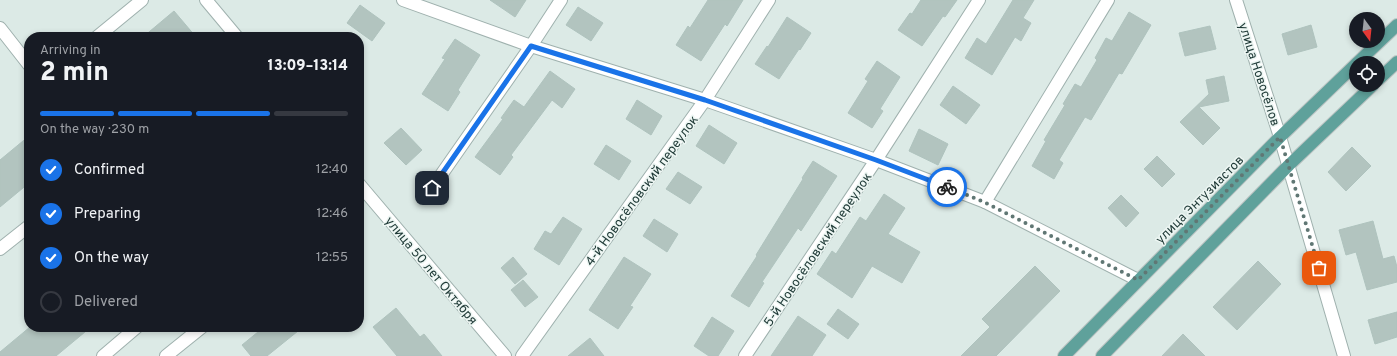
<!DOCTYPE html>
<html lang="en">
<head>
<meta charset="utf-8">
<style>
	:root { --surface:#171b24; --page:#242831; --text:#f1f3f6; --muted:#9ea1a6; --line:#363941; --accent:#1a73e8 }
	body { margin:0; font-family:Overpass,sans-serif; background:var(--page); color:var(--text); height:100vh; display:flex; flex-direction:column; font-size:15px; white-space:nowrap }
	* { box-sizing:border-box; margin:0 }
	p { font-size:13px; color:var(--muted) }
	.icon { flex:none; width:22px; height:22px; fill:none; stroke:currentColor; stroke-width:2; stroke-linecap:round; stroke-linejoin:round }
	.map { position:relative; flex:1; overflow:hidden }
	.side { position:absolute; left:24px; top:32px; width:340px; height:300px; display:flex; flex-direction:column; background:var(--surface); border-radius:16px; box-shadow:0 2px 6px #0003 }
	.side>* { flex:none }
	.needle { width:26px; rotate:165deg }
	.tools { position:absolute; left:1349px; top:12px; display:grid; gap:8px }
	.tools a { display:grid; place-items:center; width:36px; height:36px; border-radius:50%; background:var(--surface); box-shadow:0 2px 6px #0003; font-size:20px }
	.pin { position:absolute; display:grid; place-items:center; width:34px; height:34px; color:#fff; margin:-17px; border-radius:8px; box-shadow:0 2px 6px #0006 }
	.courier { position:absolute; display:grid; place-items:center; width:40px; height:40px; margin:-20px; border:3px solid #1a73e8; border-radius:50%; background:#fff; color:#222; box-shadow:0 1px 5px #0007 }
	.overview em { font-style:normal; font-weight:800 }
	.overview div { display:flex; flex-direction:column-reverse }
	.overview { display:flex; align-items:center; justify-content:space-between; height:68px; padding:0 16px }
	h1 { font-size:26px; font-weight:800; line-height:30px }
	.bar { display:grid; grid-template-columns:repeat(4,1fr); gap:6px 4px; align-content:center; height:48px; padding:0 16px }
	.bar i { height:5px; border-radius:3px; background:var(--line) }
	.bar .selected { background:var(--accent) }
	.bar p { grid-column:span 4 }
	ol { padding:0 16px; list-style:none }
	li { display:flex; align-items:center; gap:12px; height:44px }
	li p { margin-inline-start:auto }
	li .icon { padding:4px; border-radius:50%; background:var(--accent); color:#fff; stroke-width:4 }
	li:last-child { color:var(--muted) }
	li i { width:22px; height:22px; border:2px solid var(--line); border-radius:50% }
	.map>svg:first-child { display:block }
</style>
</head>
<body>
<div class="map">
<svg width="1397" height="356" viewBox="0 0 1397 356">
	<rect width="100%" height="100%" fill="#dceae6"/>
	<g fill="#b2c4bf" stroke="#afc3be">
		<path d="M490,0H526L515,17Z"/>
		<path d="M708,0H743L727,26L725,24L701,61L676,45L688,26L690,28Z"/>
		<path d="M921,0H957L945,17L943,16L922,46L898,30L910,13L912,14Z"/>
		<path d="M1013,0H1034L1023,18L1031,23L1021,41L1015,37L992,75L965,58L977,38L986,44Z"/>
		<path d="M360,5L385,23L372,41L347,23Z"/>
		<path d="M578,7L603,23L591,41L566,25Z"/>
		<path d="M174,11L196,37H143Z"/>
		<path d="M1129,12L1151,25L1122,74L1119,73L1091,120L1085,117L1059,160L1063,163L1054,179L1032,166L1046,141L1044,140L1065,105L1063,104L1075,84L1081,87L1097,60L1095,58L1106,38L1112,41Z"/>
		<path d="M787,17L811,33L800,50L799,49L779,79L755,64L767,46L768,47Z"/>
		<path d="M1311,25L1317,47L1288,55L1282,34Z"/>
		<path d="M1210,26L1216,49L1185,56L1179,33Z"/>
		<path d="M455,39L480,55L458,90L460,92L448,111L422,94L445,59L442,58Z"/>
		<path d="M877,61L900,77L880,109L883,111L872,128L848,113L868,81L865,79Z"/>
		<path d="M550,71L575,89L562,108L552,100L511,155L513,157L500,175L475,157L503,119L501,118L514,100L524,107Z"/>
		<path d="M1224,76L1229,101L1199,107L1220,128L1203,145L1180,122L1209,94L1206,80Z"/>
		<path d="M953,86L980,105L966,124L940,105Z"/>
		<path d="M637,100L662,116L651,135L626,119Z"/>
		<path d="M709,125L737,143L724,164L696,146Z"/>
		<path d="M401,128L422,150L406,165L384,143Z"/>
		<path d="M919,129L948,144L938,165L909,151Z"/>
		<path d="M29,136V183L0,207V160Z"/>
		<path d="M606,145L631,161L619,180L594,164Z"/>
		<path d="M1352,147L1371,166L1346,191L1328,172Z"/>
		<path d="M1157,156L1175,174L1162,187L1144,169Z"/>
		<path d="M813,161L837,176L801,231L798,228L762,282L764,283L749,307L731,296L757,256L756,255L803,179L802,178Z"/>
		<path d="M678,172L702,187L690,204L666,189Z"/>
		<path d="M884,194L905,208L888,234L920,252L902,283L872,266L852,298L817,274L832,251L836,254L860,217L866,221Z"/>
		<path d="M1121,195L1139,213L1126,227L1108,208Z"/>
		<path d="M563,217L582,229L559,265L534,249L545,231L551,234Z"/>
		<path d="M654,219L678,234L667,252L643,236Z"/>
		<path d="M1373,221L1383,259L1394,256L1397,267V282L1367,290L1356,252L1346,255L1339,230Z"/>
		<path d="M513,257L527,274L515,284L501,268Z"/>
		<path d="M624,257L651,274L630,306L633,307L618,329L589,310Z"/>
		<path d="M1258,261L1281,284L1237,330L1213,307Z"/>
		<path d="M1035,266L1060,291L996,356H961L990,327L982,319Z"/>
		<path d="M523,280L538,297L525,307L511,290Z"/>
		<path d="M396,308L420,337L424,334L442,356H397L373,327Z"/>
		<path d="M838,309L859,324L848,339L827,324Z"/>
		<path d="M1397,312V337L1375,344L1368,320Z"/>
		<path d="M798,316L826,335L812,356H771Z"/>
		<path d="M712,317L734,331L718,356H709L694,346Z"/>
		<path d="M30,327H91L56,356H0V352Z"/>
		<path d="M264,327H303L267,356H251L242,345Z"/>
		<path d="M1183,334L1205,356H1162Z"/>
		<path d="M590,338L604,356H568Z"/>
	</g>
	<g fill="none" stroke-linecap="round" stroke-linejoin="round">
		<g stroke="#9fb1ae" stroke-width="14">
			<g id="minor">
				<path d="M206,0L237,37"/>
				<path d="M403,0L531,46L705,100L876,160L985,202L1138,280"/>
				<path d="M1236,0L1280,137L1344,356"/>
				<path d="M0,28L29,65"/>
				<path d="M97,37L142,0"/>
				<path d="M359,184L505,356"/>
				<path d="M432,188L531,46L561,0"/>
				<path d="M985,202L1108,0"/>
				<path d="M0,249L29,226"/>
				<path d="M103,356L137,327"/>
				<path d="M166,356L202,327"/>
				<path d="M522,356L705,100L769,0"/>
				<path d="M745,356L876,160L979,0"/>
			</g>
		</g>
		<g stroke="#bcc4c3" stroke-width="14">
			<g id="major">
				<path d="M1357,63L1397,25"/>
				<path d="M1378,80L1397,62"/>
				<path d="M1064,356L1280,137L1356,64"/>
				<path d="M1102,356L1289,165L1373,85"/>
			</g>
		</g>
		<use href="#minor" stroke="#fff" stroke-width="12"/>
		<use href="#major" stroke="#5fa19b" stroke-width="12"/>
	</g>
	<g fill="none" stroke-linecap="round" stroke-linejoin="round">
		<path stroke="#607774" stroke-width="4" stroke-dasharray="0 7.2" d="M947,187L984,202L1138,280L1280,137L1319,268"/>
		<path stroke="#1a73e8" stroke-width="5" d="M432,188L531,46L705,100L876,160L947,187"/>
	</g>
	<g text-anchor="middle" stroke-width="3" stroke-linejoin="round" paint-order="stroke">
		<g font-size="13" fill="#1e3936" stroke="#edf6f3">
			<text transform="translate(1260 74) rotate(72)" y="5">улица Новосёлов</text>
			<text transform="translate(641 190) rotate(-54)" y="5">4-й Новосёловский переулок</text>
			<text transform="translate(1199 199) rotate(-45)" y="5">улица Энтузиастов</text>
			<text transform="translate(817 249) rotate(-56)" y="5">5-й Новосёловский переулок</text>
			<text transform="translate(432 270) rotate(50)" y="5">улица 50 лет Октября</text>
		</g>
	</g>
</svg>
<div class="tools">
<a><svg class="needle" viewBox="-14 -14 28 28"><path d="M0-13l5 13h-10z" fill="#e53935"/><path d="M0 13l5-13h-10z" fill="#9ea1a6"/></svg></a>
<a><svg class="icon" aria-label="locate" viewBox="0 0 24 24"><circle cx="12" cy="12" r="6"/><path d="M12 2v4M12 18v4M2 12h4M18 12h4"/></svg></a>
</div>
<div class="pin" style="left:1319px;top:268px;background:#ea580c"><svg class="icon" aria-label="bag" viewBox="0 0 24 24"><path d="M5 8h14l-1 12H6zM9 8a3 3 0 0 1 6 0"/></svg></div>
<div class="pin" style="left:432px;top:188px;background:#1f2937"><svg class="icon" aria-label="home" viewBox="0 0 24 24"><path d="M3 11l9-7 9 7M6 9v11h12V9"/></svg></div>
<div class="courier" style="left:947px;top:187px"><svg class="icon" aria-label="bike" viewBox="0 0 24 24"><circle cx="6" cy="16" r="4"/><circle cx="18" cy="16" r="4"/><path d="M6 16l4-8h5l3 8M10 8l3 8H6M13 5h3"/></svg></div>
<section class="side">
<div class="overview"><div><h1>2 min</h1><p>Arriving in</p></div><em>13:09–13:14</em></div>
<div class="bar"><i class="selected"></i><i class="selected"></i><i class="selected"></i><i></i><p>On the way · 230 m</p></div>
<ol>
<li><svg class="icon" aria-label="check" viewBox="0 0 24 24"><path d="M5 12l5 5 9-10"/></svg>Confirmed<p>12:40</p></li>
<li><svg class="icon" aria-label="check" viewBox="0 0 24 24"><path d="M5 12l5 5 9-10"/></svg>Preparing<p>12:46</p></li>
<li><svg class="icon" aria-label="check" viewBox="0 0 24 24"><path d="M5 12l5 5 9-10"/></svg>On the way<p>12:55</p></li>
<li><i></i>Delivered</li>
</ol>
</section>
</div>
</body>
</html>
